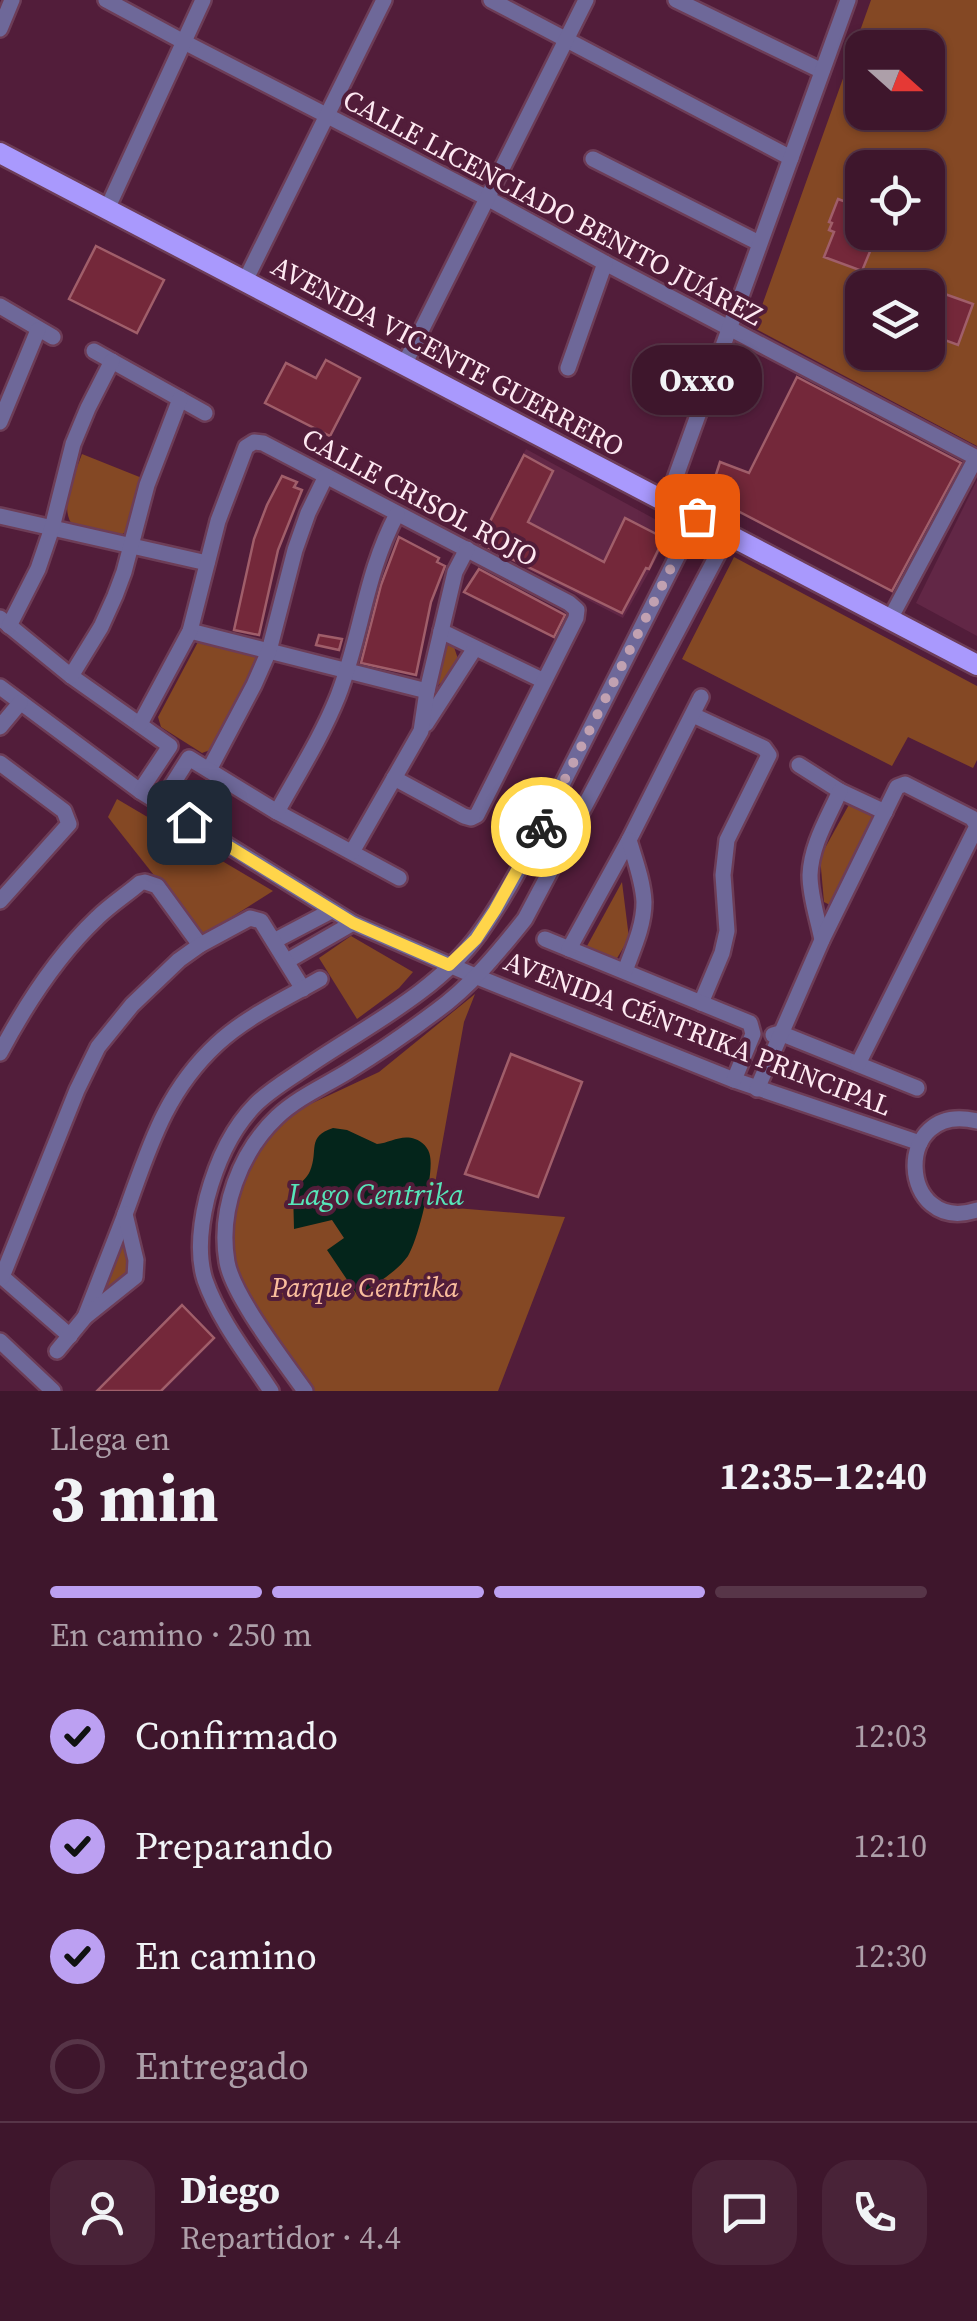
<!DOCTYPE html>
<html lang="es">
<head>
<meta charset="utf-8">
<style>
	:root { --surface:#3e162c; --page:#492338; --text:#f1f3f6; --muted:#ad9fa9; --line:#573548; --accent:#bca0f2 }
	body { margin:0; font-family:"Source Serif 4",serif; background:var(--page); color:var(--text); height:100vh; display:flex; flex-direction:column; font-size:38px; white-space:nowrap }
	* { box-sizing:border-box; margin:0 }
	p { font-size:32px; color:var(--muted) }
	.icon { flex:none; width:55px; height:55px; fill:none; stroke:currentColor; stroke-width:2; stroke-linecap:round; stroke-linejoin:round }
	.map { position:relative; height:1391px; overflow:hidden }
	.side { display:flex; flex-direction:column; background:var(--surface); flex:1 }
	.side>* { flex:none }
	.needle { width:65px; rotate:111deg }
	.controls { position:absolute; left:845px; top:30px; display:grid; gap:20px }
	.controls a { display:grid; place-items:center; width:100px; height:100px; border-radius:20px; background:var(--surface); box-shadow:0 2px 8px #0004,0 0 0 2px var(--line); font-size:50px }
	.pin { position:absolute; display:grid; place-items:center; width:85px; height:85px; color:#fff; margin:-42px; border-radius:20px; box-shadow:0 5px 15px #0006 }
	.courier { position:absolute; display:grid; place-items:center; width:100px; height:100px; margin:-50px; border:8px solid #ffd54a; border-radius:50%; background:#fff; color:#222; box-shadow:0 2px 12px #0007 }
	.bubble { position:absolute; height:70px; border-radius:30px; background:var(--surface); box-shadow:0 2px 8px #0004,0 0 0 2px var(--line); font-size:32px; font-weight:700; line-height:70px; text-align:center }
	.summary em { font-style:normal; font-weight:700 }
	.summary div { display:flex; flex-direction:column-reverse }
	.summary { display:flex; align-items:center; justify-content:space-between; height:170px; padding:0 50px }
	h1 { font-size:65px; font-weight:700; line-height:75px }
	.bar { display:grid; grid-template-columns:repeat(4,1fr); gap:15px 10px; align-content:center; height:120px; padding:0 50px }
	.bar i { height:12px; border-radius:8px; background:var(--line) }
	.bar .current { background:var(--accent) }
	.bar p { grid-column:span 4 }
	.line { display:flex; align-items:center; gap:25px; padding:0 50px; border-top:2px solid var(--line) }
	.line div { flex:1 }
	.round { display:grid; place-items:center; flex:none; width:105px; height:105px; border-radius:30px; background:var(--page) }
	ol { padding:0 50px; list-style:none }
	li { display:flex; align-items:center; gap:30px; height:110px }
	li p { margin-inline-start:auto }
	li .icon { padding:10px; border-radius:50%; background:var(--accent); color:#111; stroke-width:4 }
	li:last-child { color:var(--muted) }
	li i { width:55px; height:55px; border:5px solid var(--line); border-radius:50% }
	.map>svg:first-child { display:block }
</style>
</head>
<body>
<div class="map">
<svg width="977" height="1391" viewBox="0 0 977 1391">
	<rect width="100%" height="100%" fill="#521d3a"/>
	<g fill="#622746">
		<path d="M526,449L673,529L623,618L477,543Z"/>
		<path d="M977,480V636L916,603Z"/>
	</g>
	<g fill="#844824" fill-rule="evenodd">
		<path d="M871,0H977V446L754,328ZM862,48H928V112H862ZM862,168H928V232H862ZM862,288H928V352H862Z"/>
		<path d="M82,454L142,478L128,530L120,536L71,523C60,504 75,474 82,454Z"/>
		<path d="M734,557L977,686V760L973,768L908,737L892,766L682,659Z"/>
		<path d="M199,640L253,652L258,662L210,750L202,753L161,727L158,717Z"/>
		<path d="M448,645L454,647L458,659L446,679L437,686H435L442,648Z"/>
		<path d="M117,799L273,891L202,936L108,817Z"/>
		<path d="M851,801L877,816L832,906L824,902L820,857Z"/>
		<path d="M622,882L629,938L616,960L587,946Z"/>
		<path d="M351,936L413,972L399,988L357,1019L319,958Z"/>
		<path d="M475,994L464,1022L431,1206L565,1217L498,1391H308L229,1263L232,1195L276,1120L379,1072Z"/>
		<path d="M121,1245H125L132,1272L104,1294L103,1292Z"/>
	</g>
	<path fill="#04251b" d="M333,1128L347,1130L377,1144C390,1143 401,1134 415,1139C422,1141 429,1148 430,1156C434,1175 418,1240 408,1256C396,1273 375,1284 358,1296L327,1250L344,1238L332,1220L294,1229L293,1190C299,1183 307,1179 310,1171C319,1150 306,1137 333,1128Z"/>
	<g fill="#74283a" stroke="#a05e6a" stroke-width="2.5">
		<path d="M838,199L849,203L855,214L862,217V232H878L862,271L824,257L834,232L829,230L832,223L829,222Z"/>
		<path d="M96,246L164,280L137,333L69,299Z"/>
		<path d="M879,270L925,286L924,288H872Z"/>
		<path d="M928,288L973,304L958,345L928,334Z"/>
		<path d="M326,360L360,378L330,436L265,403L286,363L316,378Z"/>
		<path d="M797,377L961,463L892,591L732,508L738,496L712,487L720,462L749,473Z"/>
		<path d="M524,455L553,471L528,522L604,562L625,518L664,538L649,569L646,568L622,613L479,543Z"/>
		<path d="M282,476L297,482L294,487L302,490L278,550L259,635L234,630L254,539L267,505Z"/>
		<path d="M399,537L439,558L437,562L445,566L431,602L416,675L361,663L381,585Z"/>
		<path d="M479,569L565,615L554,637L464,592Z"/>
		<path d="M319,635L342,639L339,650L316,645Z"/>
		<path d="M511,1054L582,1082L538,1197L465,1174Z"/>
		<path d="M182,1305L214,1338L161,1391H97Z"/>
	</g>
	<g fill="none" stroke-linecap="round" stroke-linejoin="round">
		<g stroke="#6d3d57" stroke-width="20">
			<g id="minor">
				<path d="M106,0L184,42L487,198L605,263L977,458"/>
				<path d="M491,0L791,158"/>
				<path d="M676,0L822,71"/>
				<path d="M0,29L12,0"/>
				<path d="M593,159L759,243"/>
				<path d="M107,209L203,0"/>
				<path d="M245,281L384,0"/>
				<path d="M0,306L53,337"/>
				<path d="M94,351L205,413"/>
				<path d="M404,365L586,0"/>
				<path d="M568,368L605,263"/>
				<path d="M0,422L38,330"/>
				<path d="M667,501L848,0"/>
				<path d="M0,516L207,563"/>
				<path d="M0,618L71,676L170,746L140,791"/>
				<path d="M890,619L976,458"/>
				<path d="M9,626L38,569L52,528L73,444L88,408L112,361"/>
				<path d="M190,631L427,691"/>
				<path d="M441,631L544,681"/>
				<path d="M71,676L101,627L115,596L124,572L147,485L180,399"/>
				<path d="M0,687L140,791L353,923L475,976L734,1080L920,1143"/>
				<path d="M693,715L764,748L769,755L727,840L723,875L727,931L722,953L701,1003"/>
				<path d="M140,724L190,631L218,521L246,447L254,442L263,443L569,603L577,610L576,618L477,815L471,818L464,816L394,778"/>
				<path d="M426,724L475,648"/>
				<path d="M0,727L20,703"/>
				<path d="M0,763L64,811L69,824L0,901"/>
				<path d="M799,765L840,791L885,812"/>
				<path d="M209,770L254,685L269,651L295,550L308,513L326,476"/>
				<path d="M160,804L189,758L277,812L399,878"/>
				<path d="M277,812C298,774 322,736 338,696C362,634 365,574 397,514"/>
				<path d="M352,852L421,731L427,691L455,572L467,549"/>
				<path d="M545,939L750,1023L753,1034L734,1080"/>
				<path d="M822,940C818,919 810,897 810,875C811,845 828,818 840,791"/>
				<path d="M274,941L331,911"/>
				<path d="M569,949L629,840L701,697"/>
				<path d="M287,961L353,923"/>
				<path d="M625,971C633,949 644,926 644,902C643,881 635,860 629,840"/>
				<path d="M773,1035L780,1033L917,1088"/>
				<path d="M0,1053C26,1004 57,956 97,918C110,905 126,895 140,883L145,882L157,886L200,945"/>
				<path d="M757,1089L822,940L897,787L905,784L972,818L977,826L858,1064"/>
				<path d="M977,1121C891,1100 898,1236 977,1210"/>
				<path d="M0,1275L70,1336"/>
				<path d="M2,1277L77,1090L98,1047L132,1005L179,960L200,945L250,918L261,921L303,989"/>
				<path d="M85,1317C98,1284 111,1251 124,1217C148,1152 163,1094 217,1044C246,1017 285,999 320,979"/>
				<path d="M0,1341L53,1391"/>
				<path d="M57,1351L85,1317L135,1277L136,1260L125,1214"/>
				<path d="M271,1391C248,1356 219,1320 205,1280C197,1255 201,1223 207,1198C216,1164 231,1129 256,1104C270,1090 289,1079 305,1068C363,1028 436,993 479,934C514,885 540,829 567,775C611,689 654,603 697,517"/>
				<path d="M305,1391C284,1361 233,1296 227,1262C218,1210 240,1152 277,1117C297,1098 324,1086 347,1072C378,1053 407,1033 435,1012C470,987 498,953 525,919L729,533"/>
			</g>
		</g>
		<g stroke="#6d3d57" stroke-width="25">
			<path id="major" d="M0,153L977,665"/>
		</g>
		<use href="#minor" stroke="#6e6899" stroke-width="15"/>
		<use href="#major" stroke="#a999fd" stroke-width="20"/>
	</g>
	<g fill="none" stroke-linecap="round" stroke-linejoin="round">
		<path stroke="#c1a1b1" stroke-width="10" stroke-dasharray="0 18" d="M541,827L697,516"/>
		<path stroke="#ffd54a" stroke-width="12" d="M189,822L353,923L449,965L476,939L495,910L541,827"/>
	</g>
	<g text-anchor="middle" stroke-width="8" stroke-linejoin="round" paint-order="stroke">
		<g font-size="28" fill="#fde8f1" stroke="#521d3a">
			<text transform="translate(553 207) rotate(28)" y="10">CALLE LICENCIADO BENITO JUÁREZ</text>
			<text transform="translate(448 356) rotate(28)" y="10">AVENIDA VICENTE GUERRERO</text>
			<text transform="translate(420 497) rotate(28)" y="10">CALLE CRISOL ROJO</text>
			<text transform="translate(698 1033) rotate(21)" y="10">AVENIDA CÉNTRIKA PRINCIPAL</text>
		</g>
		<g font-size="28" font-style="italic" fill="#fabd9d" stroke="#521d3a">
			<text x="365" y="1297">Parque Centrika</text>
		</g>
		<g font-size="30" font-style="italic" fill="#57e5b9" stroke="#521d3a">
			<text x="376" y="1205">Lago Centrika</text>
		</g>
	</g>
</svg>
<div class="controls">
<a><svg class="needle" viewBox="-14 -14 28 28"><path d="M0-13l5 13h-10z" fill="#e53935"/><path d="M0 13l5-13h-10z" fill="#ad9fa9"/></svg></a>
<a><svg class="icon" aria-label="locate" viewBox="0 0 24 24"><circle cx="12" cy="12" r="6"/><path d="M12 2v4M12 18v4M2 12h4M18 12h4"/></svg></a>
<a><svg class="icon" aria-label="layers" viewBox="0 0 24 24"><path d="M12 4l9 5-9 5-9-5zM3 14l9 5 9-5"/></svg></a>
</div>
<div class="pin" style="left:697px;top:516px;background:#ea580c"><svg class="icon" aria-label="bag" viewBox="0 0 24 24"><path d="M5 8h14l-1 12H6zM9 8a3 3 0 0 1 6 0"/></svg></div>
<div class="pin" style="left:189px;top:822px;background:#1f2937"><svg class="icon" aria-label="home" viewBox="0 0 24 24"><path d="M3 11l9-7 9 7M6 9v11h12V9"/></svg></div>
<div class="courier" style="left:541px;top:827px"><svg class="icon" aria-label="bike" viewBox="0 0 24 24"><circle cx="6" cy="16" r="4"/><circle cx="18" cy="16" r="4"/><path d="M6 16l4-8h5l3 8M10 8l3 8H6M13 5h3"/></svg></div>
<div class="bubble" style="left:632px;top:345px;width:130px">Oxxo</div>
</div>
<section class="side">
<div class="summary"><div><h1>3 min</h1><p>Llega en</p></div><em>12:35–12:40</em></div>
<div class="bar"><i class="current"></i><i class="current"></i><i class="current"></i><i></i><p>En camino · 250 m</p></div>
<ol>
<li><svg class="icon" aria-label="check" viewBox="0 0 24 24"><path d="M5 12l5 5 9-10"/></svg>Confirmado<p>12:03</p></li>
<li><svg class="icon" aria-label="check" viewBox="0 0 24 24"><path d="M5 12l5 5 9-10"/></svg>Preparando<p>12:10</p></li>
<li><svg class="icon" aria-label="check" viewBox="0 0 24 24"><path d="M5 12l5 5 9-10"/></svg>En camino<p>12:30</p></li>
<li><i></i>Entregado</li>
</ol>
<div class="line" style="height:180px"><a class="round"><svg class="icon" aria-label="person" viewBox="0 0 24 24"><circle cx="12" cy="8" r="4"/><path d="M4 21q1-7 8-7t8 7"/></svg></a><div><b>Diego</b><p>Repartidor · 4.4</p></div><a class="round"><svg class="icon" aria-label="chat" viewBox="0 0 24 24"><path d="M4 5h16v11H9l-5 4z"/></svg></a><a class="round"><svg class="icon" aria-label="phone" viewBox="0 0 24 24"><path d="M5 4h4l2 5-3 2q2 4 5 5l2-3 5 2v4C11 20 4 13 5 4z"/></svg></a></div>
</section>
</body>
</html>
